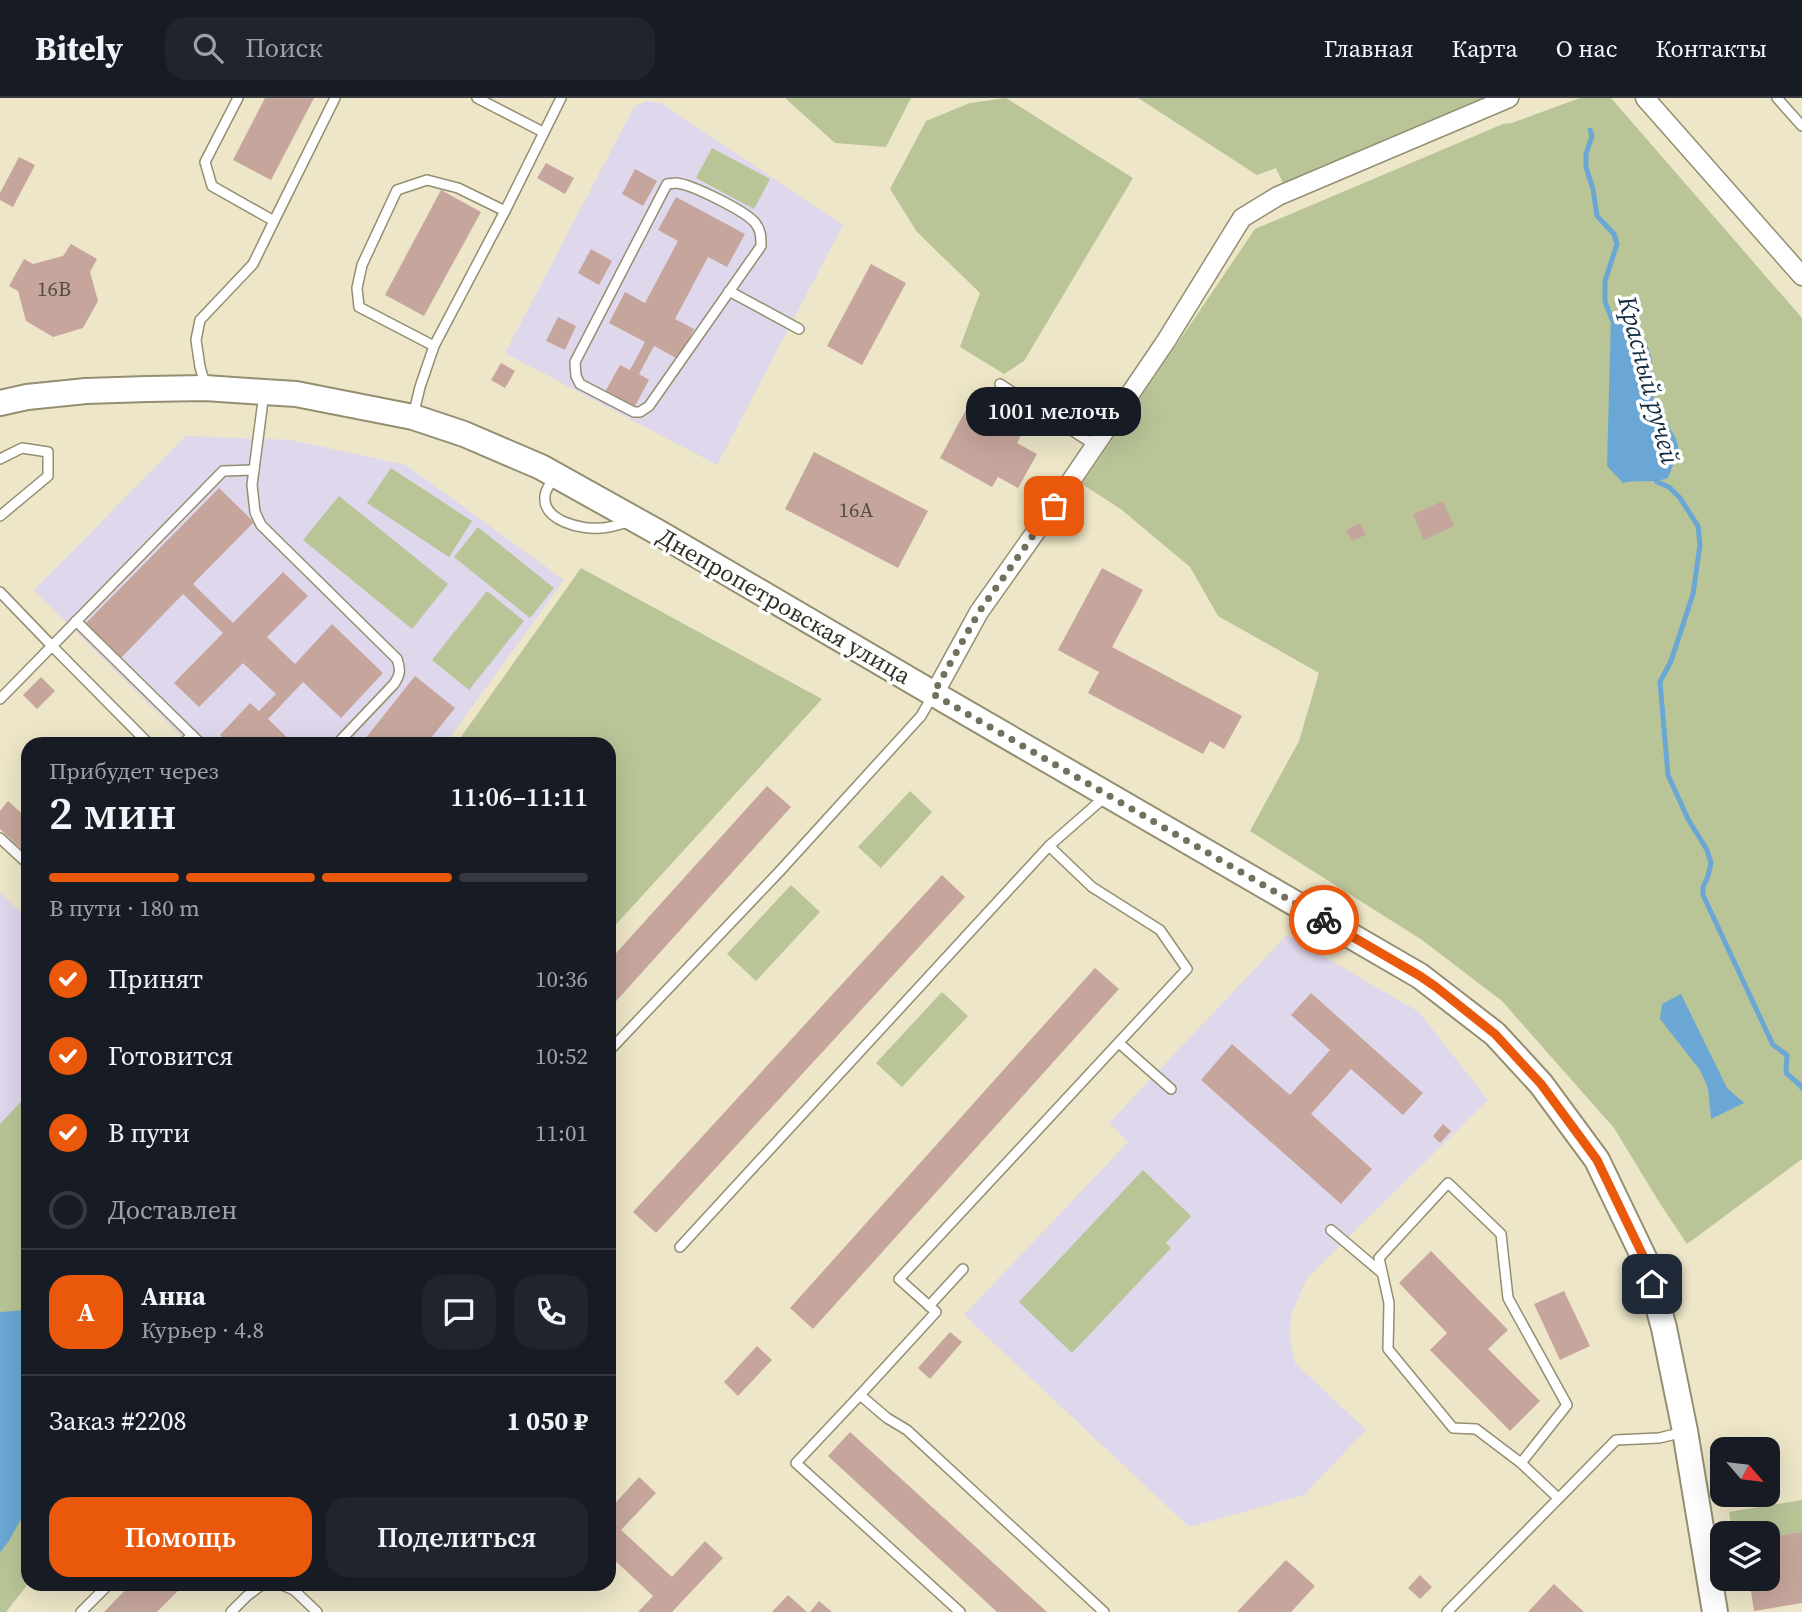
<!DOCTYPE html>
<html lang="ru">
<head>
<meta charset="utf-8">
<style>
	:root { --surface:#171b24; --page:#20242c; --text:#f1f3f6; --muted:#9ea1a6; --line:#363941; --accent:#ea580c }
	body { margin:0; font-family:"Source Serif 4",serif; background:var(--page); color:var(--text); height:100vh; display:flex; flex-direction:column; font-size:26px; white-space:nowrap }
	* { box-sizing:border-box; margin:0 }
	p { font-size:23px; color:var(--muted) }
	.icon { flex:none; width:38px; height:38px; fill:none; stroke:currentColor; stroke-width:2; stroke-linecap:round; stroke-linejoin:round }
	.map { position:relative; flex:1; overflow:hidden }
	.details { position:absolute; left:21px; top:639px; width:595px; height:854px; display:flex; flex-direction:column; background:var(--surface); border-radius:21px; box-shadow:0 7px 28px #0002 }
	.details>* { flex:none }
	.needle { width:46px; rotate:118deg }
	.buttons { position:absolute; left:1710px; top:1339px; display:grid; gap:14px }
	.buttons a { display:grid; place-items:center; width:70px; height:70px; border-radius:14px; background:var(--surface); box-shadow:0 7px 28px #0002; font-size:35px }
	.pin { position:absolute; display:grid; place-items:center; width:60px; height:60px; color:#fff; margin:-30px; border-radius:14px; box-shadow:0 4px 10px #0006 }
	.courier { position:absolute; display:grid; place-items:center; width:70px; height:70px; margin:-35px; border:5px solid #ea580c; border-radius:50%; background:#fff; color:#222; box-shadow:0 2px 9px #0007 }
	.bubble { position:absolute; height:49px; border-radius:21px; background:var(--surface); box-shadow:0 7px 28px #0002; font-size:23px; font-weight:600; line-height:49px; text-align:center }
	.overview em { font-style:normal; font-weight:600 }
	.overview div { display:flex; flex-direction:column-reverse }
	.overview { display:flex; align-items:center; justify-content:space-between; height:119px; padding:0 28px }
	h1 { font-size:46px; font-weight:600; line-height:52px }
	.bar { display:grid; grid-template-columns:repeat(4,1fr); gap:10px 7px; align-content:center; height:84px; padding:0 28px }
	.bar i { height:9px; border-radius:5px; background:var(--line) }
	.bar .active { background:var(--accent) }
	.bar p { grid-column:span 4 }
	.line { display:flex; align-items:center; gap:18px; padding:0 28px; border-top:2px solid var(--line) }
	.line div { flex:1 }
	.round { display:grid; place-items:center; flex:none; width:74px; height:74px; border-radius:21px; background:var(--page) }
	ol { padding:0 28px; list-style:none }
	li { display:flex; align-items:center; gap:21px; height:77px }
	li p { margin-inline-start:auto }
	li .icon { padding:7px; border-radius:50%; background:var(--accent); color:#fff; stroke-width:4 }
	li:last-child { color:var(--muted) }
	li i { width:38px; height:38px; border:4px solid var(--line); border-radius:50% }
	.button { display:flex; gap:14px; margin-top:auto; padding:14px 28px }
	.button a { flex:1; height:80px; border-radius:21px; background:var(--accent); color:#fff; font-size:28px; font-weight:600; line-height:80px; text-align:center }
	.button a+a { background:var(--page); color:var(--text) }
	header { display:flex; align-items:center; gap:42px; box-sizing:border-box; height:98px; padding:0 35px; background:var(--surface); border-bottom:2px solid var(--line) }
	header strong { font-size:33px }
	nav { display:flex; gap:38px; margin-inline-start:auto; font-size:24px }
	.search { width:490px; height:63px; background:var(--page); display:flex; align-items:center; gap:18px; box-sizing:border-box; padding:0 24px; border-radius:21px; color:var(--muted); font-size:26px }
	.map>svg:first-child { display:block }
</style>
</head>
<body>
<header>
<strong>Bitely</strong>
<div class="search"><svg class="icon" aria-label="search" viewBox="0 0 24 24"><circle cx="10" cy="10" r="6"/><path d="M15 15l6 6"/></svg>Поиск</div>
<nav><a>Главная</a><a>Карта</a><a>О нас</a><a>Контакты</a></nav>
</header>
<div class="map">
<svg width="1802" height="1514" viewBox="0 0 1802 1514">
	<rect width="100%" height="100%" fill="#ede6c8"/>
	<g fill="#dfd7ec">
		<path d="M647,3L661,5L843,127L717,367L505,255L634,9Z"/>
		<path d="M186,338L291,342L406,367L564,482L445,646H189L34,492Z"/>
		<path d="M0,795L28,821V1075L0,1104Z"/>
		<path d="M1287,837L1419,914L1488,1002L1320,1167L1306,1182L1291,1217L1290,1239L1295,1265L1366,1332L1304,1397L1189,1429L964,1217L1128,1044L1109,1025Z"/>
	</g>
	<g fill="#b9c597">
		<path d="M785,0H911L886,49L835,45Z"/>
		<path d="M1006,0L1133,80L1024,263L1004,276L960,249L980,195L917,134L890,91L926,23L970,5Z"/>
		<path d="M1138,0H1495L1285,90L1276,70L1257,77Z"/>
		<path d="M1580,0H1611L1802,220V1061L1687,1146L1659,1104L1614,1030L1502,903L1422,842L1250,733L1299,643L1319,575L1218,518L1190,469L1122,412L1082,386L1255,131L1503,26L1512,25Z"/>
		<path d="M712,50L770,81L754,111L696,80Z"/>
		<path d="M391,370L472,423L449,459L367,405Z"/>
		<path d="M339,398L448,486L412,531L303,442Z"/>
		<path d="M478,429L554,490L530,520L454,459Z"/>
		<path d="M581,470L822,601L609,834V646H456Z"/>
		<path d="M487,493L524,523L469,592L432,562Z"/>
		<path d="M910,693L932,714L881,770L858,749Z"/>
		<path d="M791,787L820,814L756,883L727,856Z"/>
		<path d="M942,894L968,918L902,989L876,965Z"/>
		<path d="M28,996V1486L6,1514H0V1026Z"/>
		<path d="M1143,1072L1191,1118L1166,1145L1171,1150L1072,1255L1019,1204Z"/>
		<path d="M1802,1402V1434L1768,1439V1435H1732L1729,1414Z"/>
	</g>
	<g fill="#6ba7d5">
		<path d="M1633,206L1640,243L1647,246L1652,262L1649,291L1676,341L1679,352L1668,380C1651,386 1638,381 1623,385L1607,368L1611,217Z"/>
		<path d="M1681,896L1727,990L1744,1005L1711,1021L1708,990L1700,972L1660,921L1662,906Z"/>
		<path d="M28,1212V1408L9,1443L0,1454V1214Z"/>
	</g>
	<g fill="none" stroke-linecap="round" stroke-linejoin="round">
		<g stroke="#6ba7d5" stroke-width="5">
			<path d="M1590,32L1592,38L1586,56V69L1593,91L1597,118L1614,136L1617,146L1605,183V204L1612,221"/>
			<path d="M1654,379L1657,384L1669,389L1680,400L1698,428L1700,447L1693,496L1671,563L1660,584L1668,677L1688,721L1707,752L1711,765L1708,778L1703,789V797L1773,947L1787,957L1786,975L1800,987L1802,990"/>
		</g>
	</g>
	<g fill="#c6a69c">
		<path d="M265,0H314L271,82L233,62Z"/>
		<path d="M19,59L35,67L13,109L0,102V95Z"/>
		<path d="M546,65L574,80L565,96L537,80Z"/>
		<path d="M635,71L657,83L643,108L622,96Z"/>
		<path d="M441,92L481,114L424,218L385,197Z"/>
		<path d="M676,99L745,136L727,169L708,159L675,221L694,231L678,261L654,248L639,276L649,282L634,310L605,294L620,267L630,272L645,244L609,225L625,194L645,205L678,143L658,132Z"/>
		<path d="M71,146L97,161L90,174L98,203L83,230L53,239L26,223L18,193L9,188L24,161L33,166L63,158Z"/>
		<path d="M591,151L612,163L599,187L578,175Z"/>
		<path d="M871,166L906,185L862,267L827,248Z"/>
		<path d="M558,219L576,228L565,252L546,243Z"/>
		<path d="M501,265L515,273L505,290L491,282Z"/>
		<path d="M968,308L1021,337L1017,345L1037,356L1018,390L998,379L992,389L940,360Z"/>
		<path d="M814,354L928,413L898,470L785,411Z"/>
		<path d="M219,390L254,424L193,486L233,525L283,474L308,498L267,539L295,566L332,526L383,575L341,620L303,584L268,621L294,646H229L220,637L250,605L259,613L276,596L243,565L199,609L174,585L223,535L183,496L121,560L86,525Z"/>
		<path d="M1443,403L1454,428L1424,442L1413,416Z"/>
		<path d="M1360,425L1366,437L1352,443L1346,432Z"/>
		<path d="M1102,470L1143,492L1112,549L1242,618L1224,651L1210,643L1203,656L1088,595L1099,574L1058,552Z"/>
		<path d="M415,578L455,610L426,646H361Z"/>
		<path d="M41,579L55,593L37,611L23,597Z"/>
		<path d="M767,688L791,709L609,911V863Z"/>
		<path d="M8,703L28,721V757L0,731V713Z"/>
		<path d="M942,777L965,799L656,1135L633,1114Z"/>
		<path d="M1095,870L1119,891L813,1231L790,1210Z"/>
		<path d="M1311,895L1423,995L1403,1017L1351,971L1311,1016L1372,1071L1341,1106L1201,982L1232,946L1290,997L1330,952L1291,917Z"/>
		<path d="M1443,1026L1451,1033L1440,1045L1433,1038Z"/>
		<path d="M1431,1153L1508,1232L1488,1251L1540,1303L1510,1333L1430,1252L1447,1235L1399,1185Z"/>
		<path d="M1564,1193L1590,1248L1560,1262L1534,1206Z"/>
		<path d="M950,1234L962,1244L930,1281L918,1270Z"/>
		<path d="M757,1248L772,1262L738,1298L724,1284Z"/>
		<path d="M850,1334L1047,1514H997L828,1358Z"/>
		<path d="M639,1379L656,1395L621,1432L672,1479L705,1443L723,1460L672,1514H638L653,1498L609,1457V1412Z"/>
		<path d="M1802,1434V1505L1754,1513L1749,1480H1768V1439Z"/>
		<path d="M1286,1462L1315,1488L1291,1514H1237Z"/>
		<path d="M1420,1477L1432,1489L1420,1501L1408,1490Z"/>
		<path d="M131,1486H185L157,1514H104Z"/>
		<path d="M1554,1486L1584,1514H1528Z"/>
		<path d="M788,1497L807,1514H772Z"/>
		<path d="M819,1503L832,1514H810Z"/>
	</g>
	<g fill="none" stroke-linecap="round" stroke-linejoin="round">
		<g stroke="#948e72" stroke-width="12">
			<g id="lane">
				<path d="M477,0L543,34"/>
				<path d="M1777,0L1802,28"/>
				<path d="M676,85C691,86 748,114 756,126C761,133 761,139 761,148L649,308L640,314H634L580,286L576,278L575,264L667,86Z"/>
				<path d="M274,123L335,0"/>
				<path d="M729,193L799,231"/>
				<path d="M434,248L359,209L357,190L362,167L397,92L427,82L458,90L505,113"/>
				<path d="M205,286L200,269L196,242L200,222L253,166L274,123L212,88L205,64L238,0"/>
				<path d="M1000,286L1096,348"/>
				<path d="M264,295L252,387L255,414L261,427L397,561C401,572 400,577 394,586L337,646"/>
				<path d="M413,318L420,289L434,248L505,113L561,0"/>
				<path d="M0,361L22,350L48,354V378L0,418"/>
				<path d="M554,379C551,385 545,392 545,398C542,423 582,432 601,430C610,430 619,426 628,424"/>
				<path d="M0,494L52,548L0,601"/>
				<path d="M76,523L201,646"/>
				<path d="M149,646L52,548L223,373L254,372"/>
				<path d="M183,646L192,637"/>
				<path d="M0,740L28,766"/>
				<path d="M1119,945L1171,991"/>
				<path d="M609,953L779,774L921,618L933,597"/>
				<path d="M1331,1132L1382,1175"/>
				<path d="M680,1149L1049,748"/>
				<path d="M929,1208L963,1171"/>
				<path d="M860,1297L796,1365L960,1514"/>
				<path d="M1521,1365L1476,1331L1453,1330L1388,1251L1389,1205L1379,1160L1448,1085L1501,1136L1508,1200L1567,1307L1521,1365L1558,1400"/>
				<path d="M280,1486L294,1492L317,1514"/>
				<path d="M81,1514L109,1486"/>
				<path d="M231,1514L247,1498L263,1486"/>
				<path d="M1104,1514L907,1332L887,1320L860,1297L936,1214L899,1181L1187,871L1160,832L1092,789L1049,748L1106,698"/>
				<path d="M1447,1514L1616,1342L1659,1340L1684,1334"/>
			</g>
		</g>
		<g stroke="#948e72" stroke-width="21">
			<g id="street">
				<path d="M1645,0L1802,178"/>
				<path d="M934,596L979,514L1054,408L1166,243L1242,120L1278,98L1509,0"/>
			</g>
		</g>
		<g stroke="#948e72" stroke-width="28">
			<path id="secondary" d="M0,305L27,299L86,293L147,291L205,290L264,294L296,296L413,319L464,336L541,369L661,436L934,596L1420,878L1495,936L1541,986L1597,1062L1646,1164L1664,1230L1685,1333L1715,1514"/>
		</g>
		<use href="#lane" stroke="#fff" stroke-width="9"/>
		<use href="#street" stroke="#fff" stroke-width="18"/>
		<use href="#secondary" stroke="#fff" stroke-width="24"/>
	</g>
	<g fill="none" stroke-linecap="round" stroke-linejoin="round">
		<path stroke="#73705d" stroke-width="7" stroke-dasharray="0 12.6" d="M1054,408L979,514L933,596L1324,822"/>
		<path stroke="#ea580c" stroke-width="9" d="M1324,822L1420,878L1436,889L1495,936L1528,972L1541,986L1597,1062L1646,1164L1652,1186"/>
	</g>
	<g text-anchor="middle" stroke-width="7" stroke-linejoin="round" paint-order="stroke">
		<g font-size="21" fill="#574e42">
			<text x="54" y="198">16В</text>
			<text x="856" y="419">16А</text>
		</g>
		<g font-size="24" fill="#323024" stroke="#fff">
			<text transform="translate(784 508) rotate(30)" y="8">Днепропетровская улица</text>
		</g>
		<g font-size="26" font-style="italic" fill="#122d40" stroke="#fff">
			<text transform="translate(1649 282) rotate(75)" y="9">Красный ручей</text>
		</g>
	</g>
</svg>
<div class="buttons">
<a><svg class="needle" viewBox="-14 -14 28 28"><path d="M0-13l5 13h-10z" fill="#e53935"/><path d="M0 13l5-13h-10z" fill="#9ea1a6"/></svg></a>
<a><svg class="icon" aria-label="layers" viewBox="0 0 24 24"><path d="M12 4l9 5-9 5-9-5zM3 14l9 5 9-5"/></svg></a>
</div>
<div class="pin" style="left:1054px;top:408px;background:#ea580c"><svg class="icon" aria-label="bag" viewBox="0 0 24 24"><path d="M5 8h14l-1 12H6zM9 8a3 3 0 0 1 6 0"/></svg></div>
<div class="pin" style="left:1652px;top:1186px;background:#1f2937"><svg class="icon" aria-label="home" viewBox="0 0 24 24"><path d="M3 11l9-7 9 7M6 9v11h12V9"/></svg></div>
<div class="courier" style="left:1324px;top:822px"><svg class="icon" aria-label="bike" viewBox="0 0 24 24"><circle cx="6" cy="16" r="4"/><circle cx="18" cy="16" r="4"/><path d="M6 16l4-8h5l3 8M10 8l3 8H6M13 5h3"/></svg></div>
<div class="bubble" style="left:966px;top:289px;width:175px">1001 мелочь</div>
<section class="details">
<div class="overview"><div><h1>2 мин</h1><p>Прибудет через</p></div><em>11:06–11:11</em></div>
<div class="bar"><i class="active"></i><i class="active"></i><i class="active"></i><i></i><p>В пути · 180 m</p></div>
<ol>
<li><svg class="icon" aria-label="check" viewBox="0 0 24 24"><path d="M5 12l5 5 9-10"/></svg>Принят<p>10:36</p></li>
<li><svg class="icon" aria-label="check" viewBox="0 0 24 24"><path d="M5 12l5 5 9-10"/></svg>Готовится<p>10:52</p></li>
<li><svg class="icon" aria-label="check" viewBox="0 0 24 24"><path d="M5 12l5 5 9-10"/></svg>В пути<p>11:01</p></li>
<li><i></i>Доставлен</li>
</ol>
<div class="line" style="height:126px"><b class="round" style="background:var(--accent);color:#fff">А</b><div><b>Анна</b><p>Курьер · 4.8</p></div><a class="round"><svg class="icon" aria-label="chat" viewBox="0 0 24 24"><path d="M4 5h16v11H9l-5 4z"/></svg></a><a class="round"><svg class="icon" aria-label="phone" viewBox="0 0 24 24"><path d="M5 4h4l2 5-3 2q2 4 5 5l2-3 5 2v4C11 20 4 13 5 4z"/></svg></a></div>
<div class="line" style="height:91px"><div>Заказ #2208</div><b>1 050 ₽</b></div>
<div class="button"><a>Помощь</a><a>Поделиться</a></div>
</section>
</div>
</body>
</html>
